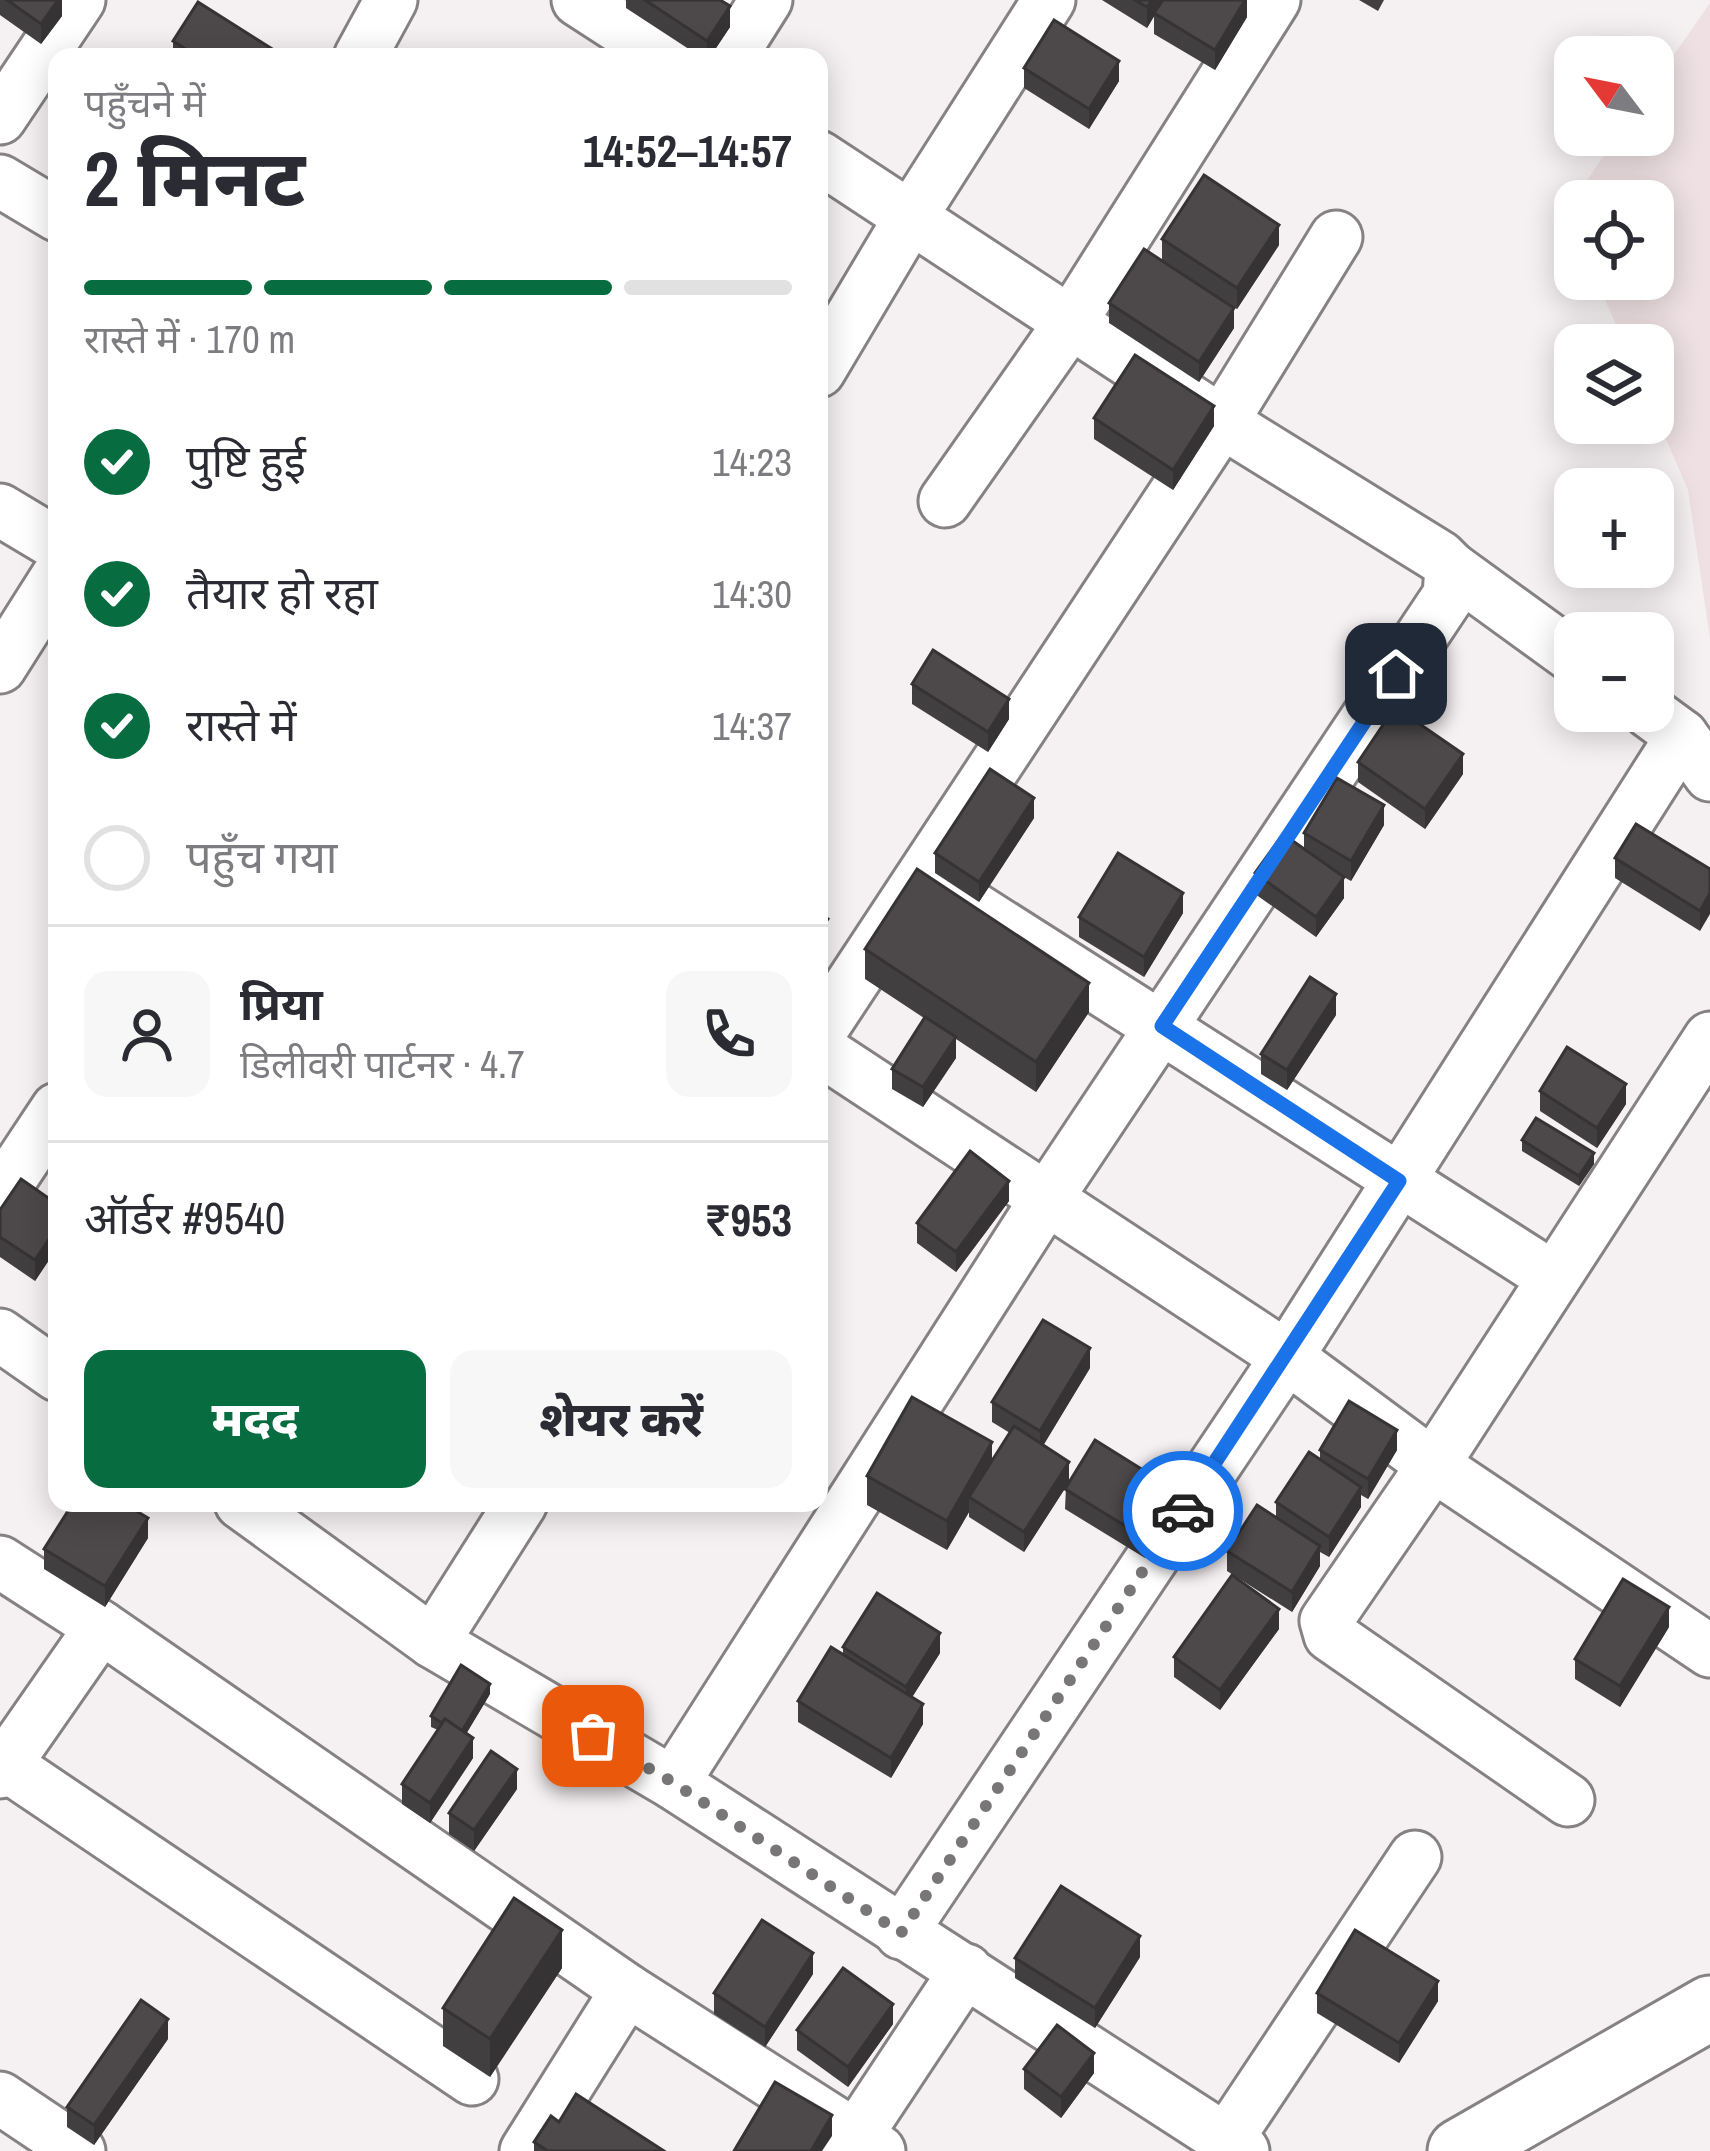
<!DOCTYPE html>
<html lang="hi">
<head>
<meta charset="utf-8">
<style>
	:root { --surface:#fff; --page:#f7f7f7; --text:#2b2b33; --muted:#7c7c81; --line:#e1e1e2; --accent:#086c41 }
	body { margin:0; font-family:"Archivo Narrow","Noto Sans Devanagari",sans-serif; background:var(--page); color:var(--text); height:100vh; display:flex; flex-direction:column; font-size:45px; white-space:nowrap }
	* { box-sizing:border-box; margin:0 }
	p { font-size:39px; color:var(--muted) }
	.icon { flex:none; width:66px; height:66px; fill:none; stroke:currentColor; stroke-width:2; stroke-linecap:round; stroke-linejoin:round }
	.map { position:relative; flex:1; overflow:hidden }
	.side { position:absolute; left:48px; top:48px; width:780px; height:1464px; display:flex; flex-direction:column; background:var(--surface); border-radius:24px; box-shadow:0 6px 30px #0003 }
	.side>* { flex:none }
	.needle { width:78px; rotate:302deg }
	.fabs { position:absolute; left:1554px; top:36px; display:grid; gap:24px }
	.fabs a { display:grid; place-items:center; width:120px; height:120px; border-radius:24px; background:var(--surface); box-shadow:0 6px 30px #0003; font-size:60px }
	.pin { position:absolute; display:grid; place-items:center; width:102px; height:102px; color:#fff; margin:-51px; border-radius:24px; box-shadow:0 6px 18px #0006 }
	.courier { position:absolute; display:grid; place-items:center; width:120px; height:120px; margin:-60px; border:9px solid #1a73e8; border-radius:50%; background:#fff; color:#222; box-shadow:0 3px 15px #0007 }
	.head em { font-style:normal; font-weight:800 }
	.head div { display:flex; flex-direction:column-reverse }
	.head { display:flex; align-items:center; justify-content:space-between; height:204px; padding:0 36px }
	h1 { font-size:78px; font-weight:800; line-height:90px }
	.bar { display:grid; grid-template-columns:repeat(4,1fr); gap:18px 12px; align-content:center; height:144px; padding:0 36px }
	.bar i { height:15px; border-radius:9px; background:var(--line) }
	.bar .selected { background:var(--accent) }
	.bar p { grid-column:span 4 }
	.line { display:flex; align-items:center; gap:30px; padding:0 36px; border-top:3px solid var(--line) }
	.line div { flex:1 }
	.round { display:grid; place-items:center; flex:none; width:126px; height:126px; border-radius:24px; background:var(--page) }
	ol { padding:0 36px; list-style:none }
	li { display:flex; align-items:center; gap:36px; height:132px }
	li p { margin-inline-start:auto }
	li .icon { padding:12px; border-radius:50%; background:var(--accent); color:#fff; stroke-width:4 }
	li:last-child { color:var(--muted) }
	li i { width:66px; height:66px; border:6px solid var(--line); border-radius:50% }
	.action { display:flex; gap:24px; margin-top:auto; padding:24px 36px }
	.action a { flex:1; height:138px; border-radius:24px; background:var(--accent); color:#fff; font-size:48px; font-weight:800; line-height:138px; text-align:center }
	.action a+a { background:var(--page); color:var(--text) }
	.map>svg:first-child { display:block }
</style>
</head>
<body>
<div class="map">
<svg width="1710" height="2151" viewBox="0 0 1710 2151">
	<rect width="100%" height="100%" fill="#f5f0f1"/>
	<path fill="#efe1e3" d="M1710,3V639L1688,490L1653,409V345H1625L1596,279H1653V201H1575V231L1566,211L1618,135H1653V85Z"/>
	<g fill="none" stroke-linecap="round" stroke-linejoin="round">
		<g stroke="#868182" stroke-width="57">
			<g id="minor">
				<path d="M578,0L666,57"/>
				<path d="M360,57L391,0"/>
				<path d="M730,57L766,0"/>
				<path d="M0,118L79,0"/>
				<path d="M0,181L57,215"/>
				<path d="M819,371L910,218L1049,0"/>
				<path d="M945,501L1070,323L1274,0"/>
				<path d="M0,510L57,544"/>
				<path d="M1451,568L1575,658"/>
				<path d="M0,667L57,577"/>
				<path d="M1648,711L1682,736L1710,775"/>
				<path d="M953,895L1554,1278"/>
				<path d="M819,1033L1222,422L1336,237"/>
				<path d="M819,1049L1287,1357L1433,1465L1710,1651"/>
				<path d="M0,1195L57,1109"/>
				<path d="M0,1335L57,1375"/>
				<path d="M241,1503L433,1642L673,1783L1243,2151"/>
				<path d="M0,1562L101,1627L627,1990"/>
				<path d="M433,1642L521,1503"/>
				<path d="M0,1761L472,2079"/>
				<path d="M0,1772L101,1627"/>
				<path d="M673,1783L1045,1201L1449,595L1451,568L1440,557L1222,422L819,157"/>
				<path d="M1568,1800L1330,1635L1326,1621L1433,1465L1710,1038"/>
				<path d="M901,1933L1287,1357L1682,736"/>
				<path d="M0,2098L79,2151"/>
				<path d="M1227,2139L1415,1857"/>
				<path d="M526,2151L627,1990L879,2151"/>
				<path d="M846,2151L966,1970"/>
			</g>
		</g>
		<g stroke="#868182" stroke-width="69">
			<path id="tertiary" d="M1460,2151L1710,2008"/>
		</g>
		<use href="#minor" stroke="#fff" stroke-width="51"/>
		<use href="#tertiary" stroke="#fff" stroke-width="63"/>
	</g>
	<g fill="#423f40">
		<path d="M0,0H62V16L41,44L0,15Z"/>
		<path d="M626,0H720L730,27L710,57H701L626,8Z"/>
		<path d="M1102,0H1247V17L1215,70L1154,34V16L1147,28Z"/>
		<path d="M1359,0H1384L1378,11Z"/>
		<path d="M173,41L285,57H173Z"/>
		<path d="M1024,68L1119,81L1089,129L1024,88Z"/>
		<path d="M1162,239L1279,245L1237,309L1162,260Z"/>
		<path d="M1109,303L1234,328L1199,382L1109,323Z"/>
		<path d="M1094,418L1214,426L1173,490L1094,439Z"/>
		<path d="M912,684L1009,719L988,752L912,704Z"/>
		<path d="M1358,762L1463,774L1425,829L1358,782Z"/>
		<path d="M1034,818L979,902L935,873V853Z"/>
		<path d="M1384,825L1351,881L1340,875L1344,898L1316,937L1255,894V873L1304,849V833Z"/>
		<path d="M1615,858L1710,869L1700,931L1615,878Z"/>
		<path d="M1183,913L1144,977L1079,937V917Z"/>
		<path d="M865,949L1089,1012L1036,1092L956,1039V1058L923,1107L892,1089V1069L924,1018L865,979Z"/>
		<path d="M1336,1015L1287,1090L1261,1074V1054Z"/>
		<path d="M1540,1091L1626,1104L1597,1148L1540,1111Z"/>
		<path d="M1522,1140L1594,1164L1579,1186L1522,1151Z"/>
		<path d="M1009,1201L956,1272L917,1243V1223Z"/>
		<path d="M57,1204V1248L35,1281L0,1257V1210Z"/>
		<path d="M1090,1368L1043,1445L1069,1482L1175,1510L1145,1558L1065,1509L1066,1487L1024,1552L969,1517V1512L947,1550L867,1505V1476L992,1462L1010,1433L992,1422V1402Z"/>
		<path d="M1320,1450H1397L1368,1499L1361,1495V1507L1329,1557L1320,1552V1566L1292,1612L1227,1571V1551L1276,1518V1502L1320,1459Z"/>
		<path d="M148,1538L105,1607L44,1569V1549Z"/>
		<path d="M1669,1627L1620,1707L1575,1679V1659Z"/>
		<path d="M1279,1629L1220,1710L1174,1677V1657Z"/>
		<path d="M843,1647L940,1653L912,1697L923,1724L891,1778L798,1722V1701L843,1655Z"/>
		<path d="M490,1694L466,1734L473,1758L430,1823L402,1804V1784L438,1730L431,1727V1716Z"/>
		<path d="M517,1789L474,1851L449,1834V1813Z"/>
		<path d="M1140,1957L1095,2028L1015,1978V1958Z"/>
		<path d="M562,1968L490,2077L443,2046V2008Z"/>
		<path d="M813,1974L765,2047L714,2014V1993Z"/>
		<path d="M1317,1993L1438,2001L1399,2063L1317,2013Z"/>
		<path d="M893,2024L848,2087L797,2050V2030Z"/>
		<path d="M168,2039L94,2145L67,2127V2107Z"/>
		<path d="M1024,2069L1094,2073L1061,2118L1024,2089Z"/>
		<path d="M559,2122L664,2151H534V2142Z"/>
	</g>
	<g fill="#363334">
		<path d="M58,0H62V16L41,44V24Z"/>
		<path d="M1152,0H1164L1147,28V7Z"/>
		<path d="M1245,0H1247V17L1215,70V50Z"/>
		<path d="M730,6V27L710,57H707V41Z"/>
		<path d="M1119,61V81L1089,129V109Z"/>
		<path d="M1279,225V245L1237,309V288Z"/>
		<path d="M1234,308V328L1199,382V362Z"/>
		<path d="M1214,406V426L1173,490V470Z"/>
		<path d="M1009,699V719L988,752V732Z"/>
		<path d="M1463,754V774L1425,829V809Z"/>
		<path d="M1034,798V818L979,902V882Z"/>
		<path d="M1384,805V825L1351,881V861Z"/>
		<path d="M1344,877V898L1316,937V917Z"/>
		<path d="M1183,893V913L1144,977V957Z"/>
		<path d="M1710,893V914L1700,931V911Z"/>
		<path d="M828,919V939L819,953V932Z"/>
		<path d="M1089,983V1012L1036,1092V1062Z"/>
		<path d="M1336,994V1015L1287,1090V1070Z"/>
		<path d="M956,1037V1058L923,1107V1087Z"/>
		<path d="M1626,1084V1104L1597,1148V1128Z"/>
		<path d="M1594,1153V1164L1579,1186V1176Z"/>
		<path d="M1009,1181V1201L956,1272V1252Z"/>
		<path d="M57,1227V1248L35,1281V1260Z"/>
		<path d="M1090,1348V1368L1040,1451V1431Z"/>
		<path d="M1397,1430V1450L1368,1499V1479Z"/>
		<path d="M992,1442V1472L969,1497V1512L947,1550V1521Z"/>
		<path d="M1069,1462V1482L1024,1552V1532Z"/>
		<path d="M1361,1487V1507L1329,1557V1537Z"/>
		<path d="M1175,1490V1510L1145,1558V1538Z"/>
		<path d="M148,1518V1538L105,1607V1586Z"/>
		<path d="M1320,1546V1566L1292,1612V1592Z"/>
		<path d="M1669,1607V1627L1620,1707V1686Z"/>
		<path d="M1279,1609V1629L1220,1710V1690Z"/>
		<path d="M940,1633V1653L906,1707V1687Z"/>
		<path d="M490,1684V1694L460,1744V1734Z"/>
		<path d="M923,1704V1724L891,1778V1758Z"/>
		<path d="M473,1738V1758L430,1823V1803Z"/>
		<path d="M517,1769V1789L474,1851V1830Z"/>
		<path d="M562,1930V1968L490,2077V2039Z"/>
		<path d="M1140,1936V1957L1095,2028V2008Z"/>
		<path d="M813,1953V1974L765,2047V2027Z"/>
		<path d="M1438,1981V2001L1399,2063V2043Z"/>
		<path d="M893,2004V2024L848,2087V2067Z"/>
		<path d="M168,2019V2039L94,2145V2125Z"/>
		<path d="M1094,2053V2073L1061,2118V2097Z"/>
		<path d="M832,2115V2136L822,2151H811Z"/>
	</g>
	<g fill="#4d494a" stroke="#363334" stroke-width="3">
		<path d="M7,0H58L41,24Z"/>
		<path d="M645,0H720L730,6L707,41Z"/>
		<path d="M1135,0H1152L1147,7Z"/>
		<path d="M1163,0H1245L1215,50L1154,13Z"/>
		<path d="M198,2L285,57H198L173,41Z"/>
		<path d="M1054,20L1119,61L1089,109L1024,68Z"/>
		<path d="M1204,175L1279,225L1237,288L1162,239Z"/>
		<path d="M1144,249L1234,308L1199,362L1109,303Z"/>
		<path d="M1135,355L1214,406L1173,470L1094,418Z"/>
		<path d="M933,650L1009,699L988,732L912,684Z"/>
		<path d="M1395,707L1463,754L1425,809L1358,762Z"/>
		<path d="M990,769L1034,798L979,882L935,853Z"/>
		<path d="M1337,778L1384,805L1351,861L1304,833Z"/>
		<path d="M1636,824L1710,869V893L1700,911L1615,858Z"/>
		<path d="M1283,834L1344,877L1316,917L1255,873Z"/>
		<path d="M1118,853L1183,893L1144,957L1079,917Z"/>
		<path d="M917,869L1089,983L1036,1062L865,949Z"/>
		<path d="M819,913L828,919L819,932Z"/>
		<path d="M1310,977L1336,994L1287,1070L1261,1054Z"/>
		<path d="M925,1017L956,1037L923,1087L892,1069Z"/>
		<path d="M1567,1047L1626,1084L1597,1128L1540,1091Z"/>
		<path d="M1536,1118L1594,1153L1579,1176L1522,1140Z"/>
		<path d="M970,1151L1009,1181L956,1252L917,1223Z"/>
		<path d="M21,1179L57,1204V1227L35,1260L0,1237V1210Z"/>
		<path d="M1043,1320L1090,1348L1040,1431L992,1402Z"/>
		<path d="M912,1397L992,1442L947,1521L867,1476Z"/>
		<path d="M1349,1401L1397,1430L1368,1479L1320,1450Z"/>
		<path d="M1014,1426L1069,1462L1024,1532L969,1497Z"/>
		<path d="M1095,1440L1175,1490L1145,1538L1065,1489Z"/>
		<path d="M1309,1452L1361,1487L1329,1537L1276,1502Z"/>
		<path d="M73,1503H123L148,1518L105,1586L44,1549Z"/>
		<path d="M1257,1505L1320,1546L1292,1592L1227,1551Z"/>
		<path d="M1232,1575L1279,1609L1220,1690L1174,1657Z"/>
		<path d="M1623,1579L1669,1607L1620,1686L1575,1659Z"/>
		<path d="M877,1593L940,1633L906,1687L843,1647Z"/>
		<path d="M831,1647L923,1704L891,1758L798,1701Z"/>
		<path d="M461,1665L490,1684L462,1731L445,1719L442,1723L431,1716Z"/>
		<path d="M445,1719L473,1738L430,1803L402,1784Z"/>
		<path d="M491,1751L517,1769L474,1830L449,1813Z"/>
		<path d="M1061,1886L1140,1936L1095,2008L1015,1958Z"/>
		<path d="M514,1898L562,1930L490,2039L443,2008Z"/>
		<path d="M762,1920L813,1953L765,2027L714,1993Z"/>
		<path d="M1355,1930L1438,1981L1399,2043L1317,1993Z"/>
		<path d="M843,1968L893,2004L848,2067L797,2030Z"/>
		<path d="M141,2000L168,2019L94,2125L67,2107Z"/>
		<path d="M1057,2025L1094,2053L1061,2097L1024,2069Z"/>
		<path d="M775,2082L832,2115L811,2151H734Z"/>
		<path d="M576,2094L664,2151H548L534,2142L551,2116L559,2122Z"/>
	</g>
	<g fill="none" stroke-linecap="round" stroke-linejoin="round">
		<path stroke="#787676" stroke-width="12" stroke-dasharray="0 21.6" d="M593,1736L674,1783L901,1933L1183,1511"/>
		<path stroke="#1a73e8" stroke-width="15" d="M1183,1511L1399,1181L1162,1026L1396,674"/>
	</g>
</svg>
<div class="fabs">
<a><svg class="needle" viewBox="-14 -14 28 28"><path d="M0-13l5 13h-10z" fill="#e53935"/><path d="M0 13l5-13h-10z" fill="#7c7c81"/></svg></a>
<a><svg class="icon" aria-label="locate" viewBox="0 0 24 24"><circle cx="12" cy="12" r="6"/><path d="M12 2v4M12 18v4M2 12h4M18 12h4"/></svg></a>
<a><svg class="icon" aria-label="layers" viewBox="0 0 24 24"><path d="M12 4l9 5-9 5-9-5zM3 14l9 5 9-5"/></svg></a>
<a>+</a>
<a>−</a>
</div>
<div class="pin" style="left:593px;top:1736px;background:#ea580c"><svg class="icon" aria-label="bag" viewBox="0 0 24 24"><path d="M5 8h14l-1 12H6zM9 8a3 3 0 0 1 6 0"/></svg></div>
<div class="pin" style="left:1396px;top:674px;background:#1f2937"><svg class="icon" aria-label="home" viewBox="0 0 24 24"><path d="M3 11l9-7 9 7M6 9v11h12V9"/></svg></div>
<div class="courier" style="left:1183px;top:1511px"><svg class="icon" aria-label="car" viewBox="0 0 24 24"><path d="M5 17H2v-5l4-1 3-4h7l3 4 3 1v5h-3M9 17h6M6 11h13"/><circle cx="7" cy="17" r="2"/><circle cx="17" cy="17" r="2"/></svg></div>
<section class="side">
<div class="head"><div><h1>2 मिनट</h1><p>पहुँचने में</p></div><em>14:52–14:57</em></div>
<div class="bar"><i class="selected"></i><i class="selected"></i><i class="selected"></i><i></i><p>रास्ते में · 170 m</p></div>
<ol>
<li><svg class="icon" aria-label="check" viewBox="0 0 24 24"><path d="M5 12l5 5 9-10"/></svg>पुष्टि हुई<p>14:23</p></li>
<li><svg class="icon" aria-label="check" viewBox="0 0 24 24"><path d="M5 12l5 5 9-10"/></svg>तैयार हो रहा<p>14:30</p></li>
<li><svg class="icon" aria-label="check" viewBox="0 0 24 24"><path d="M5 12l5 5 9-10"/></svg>रास्ते में<p>14:37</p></li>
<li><i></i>पहुँच गया</li>
</ol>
<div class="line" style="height:216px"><a class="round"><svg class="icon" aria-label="person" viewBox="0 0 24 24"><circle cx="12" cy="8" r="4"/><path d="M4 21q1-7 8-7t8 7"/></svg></a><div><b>प्रिया</b><p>डिलीवरी पार्टनर · 4.7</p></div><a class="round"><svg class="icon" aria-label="phone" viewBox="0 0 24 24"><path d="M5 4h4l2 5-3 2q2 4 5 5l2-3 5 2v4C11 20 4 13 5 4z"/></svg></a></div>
<div class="line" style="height:156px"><div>ऑर्डर #9540</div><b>₹953</b></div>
<div class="action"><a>मदद</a><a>शेयर करें</a></div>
</section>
</div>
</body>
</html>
